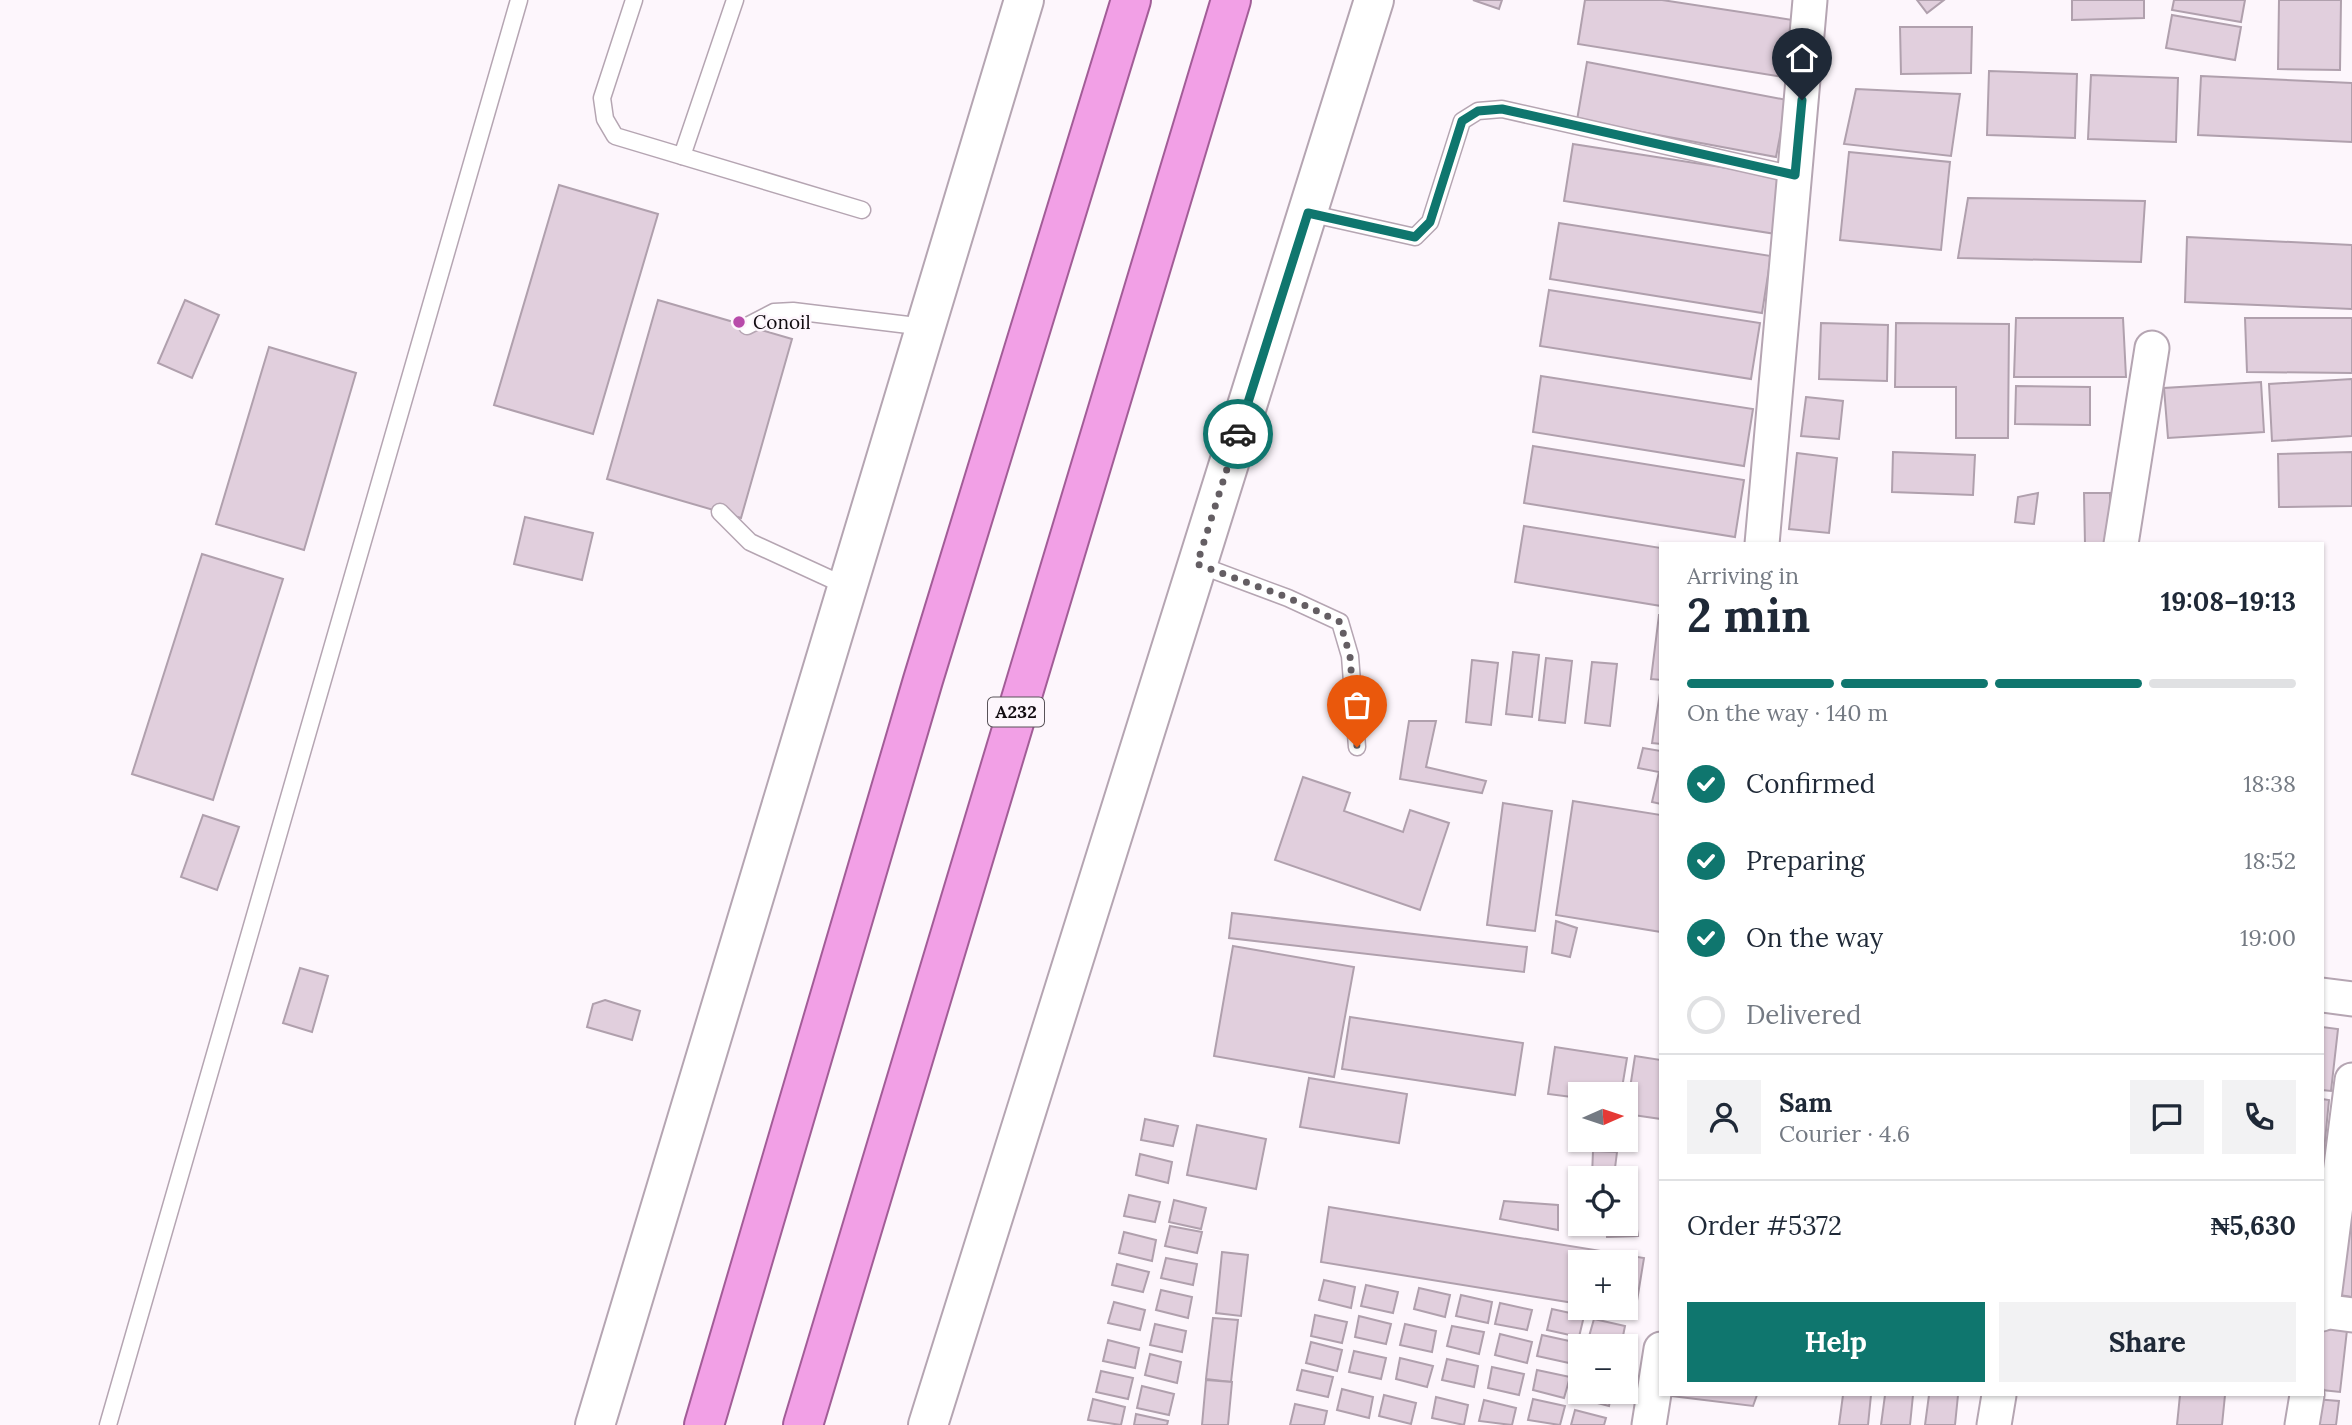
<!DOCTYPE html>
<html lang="en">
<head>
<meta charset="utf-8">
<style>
	:root { --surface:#fff; --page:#f2f2f3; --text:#1f2937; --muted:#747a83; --line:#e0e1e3; --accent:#0f766e }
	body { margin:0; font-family:Lora,serif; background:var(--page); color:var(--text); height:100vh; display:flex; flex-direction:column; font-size:26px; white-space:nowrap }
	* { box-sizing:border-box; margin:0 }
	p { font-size:23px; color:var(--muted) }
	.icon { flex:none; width:38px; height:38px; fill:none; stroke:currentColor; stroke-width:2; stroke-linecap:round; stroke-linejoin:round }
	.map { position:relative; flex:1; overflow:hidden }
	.side { position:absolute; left:1659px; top:542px; width:665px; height:854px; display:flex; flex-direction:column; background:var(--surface); border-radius:0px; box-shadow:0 2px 5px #0004 }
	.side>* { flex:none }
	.needle { width:46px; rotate:87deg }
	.buttons { position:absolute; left:1568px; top:1082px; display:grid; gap:14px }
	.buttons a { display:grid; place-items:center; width:70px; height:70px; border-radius:0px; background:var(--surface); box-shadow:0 2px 5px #0004; font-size:35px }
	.pin { position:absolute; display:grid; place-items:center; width:60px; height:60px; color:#fff; margin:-72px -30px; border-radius:50% 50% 50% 0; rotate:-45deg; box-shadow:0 0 7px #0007 }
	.pin .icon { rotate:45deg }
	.courier { position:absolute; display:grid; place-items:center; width:70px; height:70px; margin:-35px; border:5px solid #0f766e; border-radius:50%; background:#fff; color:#222; box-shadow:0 2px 9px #0007 }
	.head em { font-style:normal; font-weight:700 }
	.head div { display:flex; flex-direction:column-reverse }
	.head { display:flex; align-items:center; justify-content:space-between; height:119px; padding:0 28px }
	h1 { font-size:46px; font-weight:700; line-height:52px }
	.bar { display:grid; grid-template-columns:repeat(4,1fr); gap:10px 7px; align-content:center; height:84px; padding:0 28px }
	.bar i { height:9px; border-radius:5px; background:var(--line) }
	.bar .current { background:var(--accent) }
	.bar p { grid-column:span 4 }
	.line { display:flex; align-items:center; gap:18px; padding:0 28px; border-top:2px solid var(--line) }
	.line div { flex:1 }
	.round { display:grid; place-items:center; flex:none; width:74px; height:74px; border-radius:0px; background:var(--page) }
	ol { padding:0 28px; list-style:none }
	li { display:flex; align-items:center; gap:21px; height:77px }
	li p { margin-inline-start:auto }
	li .icon { padding:7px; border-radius:50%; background:var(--accent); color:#fff; stroke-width:4 }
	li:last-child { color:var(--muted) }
	li i { width:38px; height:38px; border:4px solid var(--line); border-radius:50% }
	.primary-button { display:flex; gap:14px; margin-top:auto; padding:14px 28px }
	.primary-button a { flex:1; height:80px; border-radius:0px; background:var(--accent); color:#fff; font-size:28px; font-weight:700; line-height:80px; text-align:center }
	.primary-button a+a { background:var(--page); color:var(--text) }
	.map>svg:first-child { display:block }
</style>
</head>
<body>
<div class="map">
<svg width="2352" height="1425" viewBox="0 0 2352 1425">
	<rect width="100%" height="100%" fill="#fdf6fc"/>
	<g fill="#e1cfdd" stroke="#b0a0ad" stroke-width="2">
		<path d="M1473,0H1502L1499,9Z"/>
		<path d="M1585,0H1662L1799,21L1790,78L1578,44Z"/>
		<path d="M1917,0H1944L1927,13Z"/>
		<path d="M2072,0H2144V18L2072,20Z"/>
		<path d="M2174,0H2245L2241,22L2172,10Z"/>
		<path d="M2279,0H2341L2340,70L2278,69Z"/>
		<path d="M2172,15L2241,27L2235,60L2166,48Z"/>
		<path d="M1900,27H1972L1971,73L1901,74Z"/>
		<path d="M1587,62L1787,100L1776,157L1577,120Z"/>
		<path d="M1989,71L2077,74L2075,138L1987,135Z"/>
		<path d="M2091,75L2178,78L2176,142L2088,139Z"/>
		<path d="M2201,76L2352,83V142L2198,135Z"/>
		<path d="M1856,89L1960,94L1951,156L1844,144Z"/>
		<path d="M1573,144L1785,177L1776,234L1564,201Z"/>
		<path d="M1849,152L1950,162L1941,250L1840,240Z"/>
		<path d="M559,185L658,214L593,434L494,405Z"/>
		<path d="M1968,198L2145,201L2141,262L1958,258Z"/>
		<path d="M1559,223L1771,256L1762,313L1550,279Z"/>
		<path d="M2187,237L2352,245V309L2185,302Z"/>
		<path d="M1549,290L1760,323L1751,379L1540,346Z"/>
		<path d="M185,300L219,315L192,378L158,363Z"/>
		<path d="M658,300L792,339L741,518L607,479Z"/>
		<path d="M2016,318H2123L2126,377H2014Z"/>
		<path d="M2245,318H2352V373L2247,372Z"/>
		<path d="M1821,323L1888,325L1887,381L1819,379Z"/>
		<path d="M1896,323L2009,324L2008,438H1956V387H1895Z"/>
		<path d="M269,347L356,373L304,550L216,524Z"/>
		<path d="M1541,376L1753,409L1744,466L1533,432Z"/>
		<path d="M2352,379V436L2272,441L2269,384Z"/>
		<path d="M2261,382L2264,432L2168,438L2164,388Z"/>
		<path d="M2016,386L2090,387V425L2015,424Z"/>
		<path d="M1806,397L1843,401L1839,439L1801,436Z"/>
		<path d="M1533,446L1744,480L1735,537L1524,503Z"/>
		<path d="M1893,452L1975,455L1973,495L1892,492Z"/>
		<path d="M2352,452V506L2279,507L2278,454Z"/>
		<path d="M1797,453L1837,458L1829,533L1789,529Z"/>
		<path d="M2038,493L2034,524L2015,522L2018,497Z"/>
		<path d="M2084,493H2110L2111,544H2085Z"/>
		<path d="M525,517L593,533L582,580L514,564Z"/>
		<path d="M1524,526L1661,548V606L1515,582Z"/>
		<path d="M202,554L283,579L213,800L132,774Z"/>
		<path d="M1659,615H1661V680L1651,679Z"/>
		<path d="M1513,652L1539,655L1532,717L1506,714Z"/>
		<path d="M1546,658L1572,661L1565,723L1539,720Z"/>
		<path d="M1472,660L1498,663L1491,725L1466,722Z"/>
		<path d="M1592,662L1617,664L1610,726L1585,723Z"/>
		<path d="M1660,693H1661V744L1652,743Z"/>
		<path d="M1409,721H1436L1426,767L1486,781L1482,793L1400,779Z"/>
		<path d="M1643,748L1661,751V804L1652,802L1659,772L1638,768Z"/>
		<path d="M1303,777L1350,793L1344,811L1403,832L1410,810L1449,823L1420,910L1275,860Z"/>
		<path d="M1573,801L1661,815V932L1556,915Z"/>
		<path d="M1503,803L1552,811L1535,931L1487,925Z"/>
		<path d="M203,815L239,827L217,890L181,877Z"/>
		<path d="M1232,913L1527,947L1524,972L1229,938Z"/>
		<path d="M1556,921L1577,928L1570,957L1552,953Z"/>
		<path d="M1233,946L1354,967L1334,1077L1214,1056Z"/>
		<path d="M300,968L328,976L312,1032L283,1023Z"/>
		<path d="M605,1000L640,1011L632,1040L587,1027L593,1004Z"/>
		<path d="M1350,1017L1523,1043L1515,1095L1342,1069Z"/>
		<path d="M2322,1027L2338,1029L2331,1091L2322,1090Z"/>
		<path d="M1555,1047L1627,1058L1621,1094H1580V1098L1548,1094Z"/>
		<path d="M1635,1056L1661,1060V1119L1626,1114Z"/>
		<path d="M1309,1078L1407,1094L1399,1143L1300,1127Z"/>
		<path d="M2322,1099L2329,1100L2323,1161H2322Z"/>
		<path d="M1145,1119L1178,1126L1173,1146L1141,1140Z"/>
		<path d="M1197,1125L1266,1139L1256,1189L1187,1175Z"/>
		<path d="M1593,1151L1617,1152L1614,1176H1592Z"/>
		<path d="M1140,1154L1172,1162L1168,1183L1136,1175Z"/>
		<path d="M1129,1195L1160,1202L1155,1222L1124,1216Z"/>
		<path d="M1174,1200L1206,1208L1201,1229L1169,1222Z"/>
		<path d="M1504,1201L1558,1205V1230L1500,1219Z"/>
		<path d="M2352,1204V1297L2333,1294Z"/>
		<path d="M1329,1207L1644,1258L1635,1313L1601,1307H1626V1262H1580V1304L1321,1262Z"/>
		<path d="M1626,1216H1635L1638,1236L1607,1237L1606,1223H1626Z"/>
		<path d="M1170,1226L1202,1232L1197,1253L1165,1246Z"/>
		<path d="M1124,1232L1156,1240L1152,1261L1119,1253Z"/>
		<path d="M1222,1252L1248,1255L1241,1316L1216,1313Z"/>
		<path d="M1166,1258L1197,1264L1193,1285L1161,1278Z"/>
		<path d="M1117,1264L1149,1272L1143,1292L1112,1285Z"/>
		<path d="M1324,1280L1355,1287L1351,1308L1319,1300Z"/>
		<path d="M1366,1285L1398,1292L1393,1313L1361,1306Z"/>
		<path d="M1419,1288L1450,1295L1445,1317L1414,1309Z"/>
		<path d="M1161,1290L1192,1297L1188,1318L1156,1310Z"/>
		<path d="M1461,1295L1492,1302L1488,1323L1456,1316Z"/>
		<path d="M1114,1302L1145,1310L1140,1330L1108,1323Z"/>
		<path d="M1500,1303L1532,1310L1527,1330L1495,1324Z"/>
		<path d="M1552,1309L1584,1316L1579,1337L1547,1330Z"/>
		<path d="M1315,1315L1347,1322L1342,1343L1311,1336Z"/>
		<path d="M1359,1316L1391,1324L1386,1344L1355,1337Z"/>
		<path d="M1213,1318L1238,1320L1231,1382L1206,1379Z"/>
		<path d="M1594,1319L1625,1326L1621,1346L1588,1340Z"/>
		<path d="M1155,1324L1186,1331L1182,1352L1150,1345Z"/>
		<path d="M1405,1324L1436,1331L1432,1352L1400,1345Z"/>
		<path d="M1452,1326L1484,1332L1479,1354L1447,1346Z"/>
		<path d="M2322,1327L2347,1330L2340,1392L2322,1390Z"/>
		<path d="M1500,1334L1532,1342L1527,1363L1495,1355Z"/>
		<path d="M1542,1335L1574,1342L1569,1363L1537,1356Z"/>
		<path d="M1108,1340L1139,1348L1135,1368L1103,1361Z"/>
		<path d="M1311,1342L1342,1350L1337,1371L1306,1363Z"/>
		<path d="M1354,1351L1386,1358L1381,1379L1349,1372Z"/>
		<path d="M1150,1354L1181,1362L1177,1383L1145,1375Z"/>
		<path d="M1400,1358L1433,1366L1427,1387L1396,1379Z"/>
		<path d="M1447,1359L1478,1366L1474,1387L1442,1380Z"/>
		<path d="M1492,1367L1524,1374L1519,1395L1488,1388Z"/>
		<path d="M1302,1370L1333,1377L1328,1397L1297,1390Z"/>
		<path d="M1537,1370L1570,1377L1564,1398L1533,1390Z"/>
		<path d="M1101,1371L1133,1378L1128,1399L1096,1392Z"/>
		<path d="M1206,1380L1232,1382L1228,1425H1202Z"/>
		<path d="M1142,1386L1174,1394L1169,1415L1137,1408Z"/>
		<path d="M1580,1386V1391H1612L1609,1406L1578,1398Z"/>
		<path d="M1342,1389L1373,1397L1369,1418L1337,1410Z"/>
		<path d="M1384,1395L1416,1403L1411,1424L1379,1416Z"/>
		<path d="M1663,1395H1757L1753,1406Z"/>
		<path d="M1843,1395H1871L1868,1425H1839Z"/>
		<path d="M1885,1395H1913L1910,1425H1881Z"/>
		<path d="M1929,1395H1958L1955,1425H1925Z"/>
		<path d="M2180,1395H2225L2222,1425H2177Z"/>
		<path d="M1436,1397L1468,1405L1464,1425L1432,1418Z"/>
		<path d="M1093,1399L1125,1407L1121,1425L1088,1420Z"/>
		<path d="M1533,1399L1565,1406L1560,1425L1528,1420Z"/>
		<path d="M2314,1399L2339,1401L2336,1425H2311Z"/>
		<path d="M1484,1400L1516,1408L1512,1425L1479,1421Z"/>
		<path d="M1295,1404L1327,1411L1324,1425H1290Z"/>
		<path d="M1575,1410L1606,1418L1604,1425H1571Z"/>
		<path d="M1136,1414L1168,1421L1167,1425H1134Z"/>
	</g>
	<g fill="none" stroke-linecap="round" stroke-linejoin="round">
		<g stroke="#b5a5b2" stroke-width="19">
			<g id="service">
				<path d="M634,0L602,98L605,119L615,136L862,210"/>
				<path d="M682,156L735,0"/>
				<path d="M1308,213L1415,237L1430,222L1462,121L1478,111L1502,109L1795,175"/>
				<path d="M747,326L774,312L793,311L925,327"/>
				<path d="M720,512L750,542L848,587"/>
				<path d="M1197,564L1288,598L1340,622L1350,656L1357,747"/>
				<path d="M108,1425L519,0"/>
			</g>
		</g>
		<g stroke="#b5a5b2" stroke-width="37">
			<g id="minor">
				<path d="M1762,544L1810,0"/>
				<path d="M2121,544L2152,348"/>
				<path d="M2322,995L2352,999"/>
				<path d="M2322,1311L2352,1315"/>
				<path d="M2322,1314L2352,1080"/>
				<path d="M1649,1425L1661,1349"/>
				<path d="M1994,1425L1999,1395"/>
				<path d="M2302,1425L2307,1395"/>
			</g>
		</g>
		<g stroke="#b5a5b2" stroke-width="42">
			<g id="secondary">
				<path d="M595,1425L1024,0"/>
				<path d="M928,1425L1374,0"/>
			</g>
		</g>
		<g stroke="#a25d97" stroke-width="42">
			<g id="trunk">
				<path d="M704,1425L923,680L1131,0"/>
				<path d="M803,1425L1231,0"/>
			</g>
		</g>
		<use href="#service" stroke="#fff" stroke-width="16"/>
		<use href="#minor" stroke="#fff" stroke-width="33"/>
		<use href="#secondary" stroke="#fff" stroke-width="38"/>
		<use href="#trunk" stroke="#f2a0e6" stroke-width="38"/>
	</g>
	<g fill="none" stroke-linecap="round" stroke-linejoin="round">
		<path stroke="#645e63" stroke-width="7" stroke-dasharray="0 12.6" d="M1238,434L1197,564L1289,598L1340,622L1350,656L1357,747"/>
		<path stroke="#0f766e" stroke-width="9" d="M1238,434L1308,213L1415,237L1430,222L1462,121L1478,111L1502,109L1795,175L1802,100"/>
	</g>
	<circle fill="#b84baa" stroke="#fdf6fc" stroke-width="2.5" cx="739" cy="322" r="7"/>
	<g text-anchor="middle" stroke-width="5" stroke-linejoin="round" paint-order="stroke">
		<rect fill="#fdf6fc" stroke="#585258" stroke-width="2" x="988" y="697.5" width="56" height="29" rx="5"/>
		<g font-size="18" font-weight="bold" fill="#120c11">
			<text x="1016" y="718">A232</text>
		</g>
		<g font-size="19" fill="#120c11" stroke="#fdf6fc" text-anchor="start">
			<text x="753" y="329">Conoil</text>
		</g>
	</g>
</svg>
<div class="buttons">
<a><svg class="needle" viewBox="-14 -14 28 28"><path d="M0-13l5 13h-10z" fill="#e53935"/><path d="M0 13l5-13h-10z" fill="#747a83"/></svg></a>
<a><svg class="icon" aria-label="locate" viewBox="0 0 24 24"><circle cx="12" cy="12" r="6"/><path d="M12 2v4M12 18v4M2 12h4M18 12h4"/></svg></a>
<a>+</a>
<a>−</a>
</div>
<div class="pin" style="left:1357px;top:747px;background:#ea580c"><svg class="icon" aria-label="bag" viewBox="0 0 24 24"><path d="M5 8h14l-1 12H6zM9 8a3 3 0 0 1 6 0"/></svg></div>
<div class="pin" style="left:1802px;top:100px;background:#1f2937"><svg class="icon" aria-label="home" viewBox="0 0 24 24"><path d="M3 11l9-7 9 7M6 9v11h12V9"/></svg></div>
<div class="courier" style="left:1238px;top:434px"><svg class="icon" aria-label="car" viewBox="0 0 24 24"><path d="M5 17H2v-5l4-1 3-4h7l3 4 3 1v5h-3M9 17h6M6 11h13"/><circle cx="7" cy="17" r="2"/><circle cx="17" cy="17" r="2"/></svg></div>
<section class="side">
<div class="head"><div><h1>2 min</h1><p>Arriving in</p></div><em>19:08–19:13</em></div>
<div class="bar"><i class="current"></i><i class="current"></i><i class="current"></i><i></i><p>On the way · 140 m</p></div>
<ol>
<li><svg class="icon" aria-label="check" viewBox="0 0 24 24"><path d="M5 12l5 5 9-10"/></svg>Confirmed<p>18:38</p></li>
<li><svg class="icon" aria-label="check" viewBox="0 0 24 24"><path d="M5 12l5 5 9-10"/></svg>Preparing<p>18:52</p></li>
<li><svg class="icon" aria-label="check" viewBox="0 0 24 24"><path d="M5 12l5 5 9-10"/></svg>On the way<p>19:00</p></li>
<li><i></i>Delivered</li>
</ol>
<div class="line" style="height:126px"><a class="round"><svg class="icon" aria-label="person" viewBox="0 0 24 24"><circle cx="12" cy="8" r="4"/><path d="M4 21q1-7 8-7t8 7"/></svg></a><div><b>Sam</b><p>Courier · 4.6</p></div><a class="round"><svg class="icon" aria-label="chat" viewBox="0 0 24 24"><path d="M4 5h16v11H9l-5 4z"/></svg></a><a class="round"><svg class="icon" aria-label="phone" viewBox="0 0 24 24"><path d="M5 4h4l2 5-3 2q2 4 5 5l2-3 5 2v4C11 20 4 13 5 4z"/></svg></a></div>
<div class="line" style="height:91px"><div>Order #5372</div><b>₦5,630</b></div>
<div class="primary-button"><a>Help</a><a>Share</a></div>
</section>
</div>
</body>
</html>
